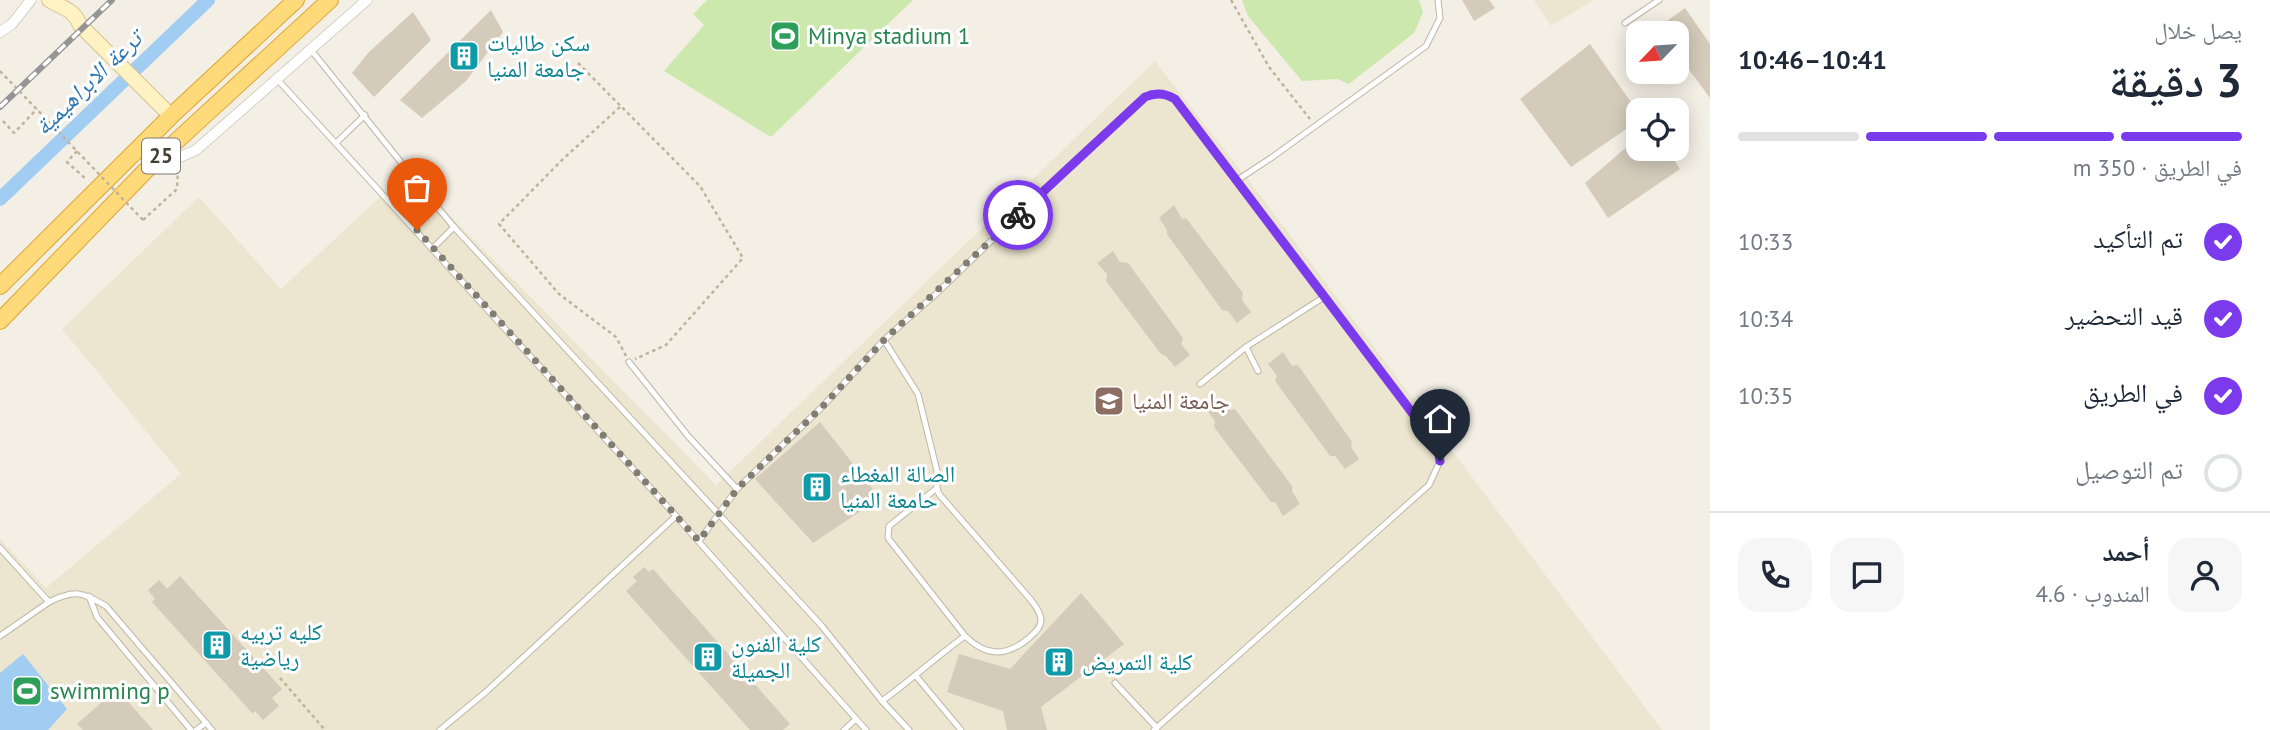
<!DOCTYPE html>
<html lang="ar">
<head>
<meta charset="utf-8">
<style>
	:root { --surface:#fff; --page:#f6f6f7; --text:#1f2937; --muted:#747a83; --line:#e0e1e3; --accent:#7c3aed }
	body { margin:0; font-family:"PT Sans","Noto Naskh Arabic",sans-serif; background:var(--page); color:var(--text); direction:rtl; height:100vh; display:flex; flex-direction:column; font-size:26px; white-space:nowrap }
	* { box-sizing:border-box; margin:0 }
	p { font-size:23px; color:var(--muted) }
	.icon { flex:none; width:38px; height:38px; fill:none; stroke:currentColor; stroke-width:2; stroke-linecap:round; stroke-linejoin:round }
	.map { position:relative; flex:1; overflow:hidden; direction:ltr }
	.panel { display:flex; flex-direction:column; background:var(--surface); width:560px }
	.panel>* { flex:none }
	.needle { width:46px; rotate:245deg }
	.fabs { position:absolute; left:1626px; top:21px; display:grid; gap:14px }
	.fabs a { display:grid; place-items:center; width:63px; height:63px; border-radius:14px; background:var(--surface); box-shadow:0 4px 18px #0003; font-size:35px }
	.pin { position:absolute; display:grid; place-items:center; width:60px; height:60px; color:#fff; margin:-72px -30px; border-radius:50% 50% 50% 0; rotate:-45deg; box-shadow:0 0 7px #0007 }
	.pin .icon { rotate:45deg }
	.courier { position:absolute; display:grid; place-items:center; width:70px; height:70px; margin:-35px; border:5px solid #7c3aed; border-radius:50%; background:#fff; color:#222; box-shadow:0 2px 9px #0007 }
	.head em { font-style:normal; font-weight:600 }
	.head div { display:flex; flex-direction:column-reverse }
	.head { display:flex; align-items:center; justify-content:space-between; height:119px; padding:0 28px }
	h1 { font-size:46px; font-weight:600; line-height:52px }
	.bar { display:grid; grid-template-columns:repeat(4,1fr); gap:10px 7px; align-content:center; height:84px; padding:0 28px }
	.bar i { height:9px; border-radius:5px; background:var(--line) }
	.bar .active { background:var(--accent) }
	.bar p { grid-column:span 4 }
	.line { display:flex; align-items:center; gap:18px; padding:0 28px; border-top:2px solid var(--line) }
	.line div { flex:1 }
	.round { display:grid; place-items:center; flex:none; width:74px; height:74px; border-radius:21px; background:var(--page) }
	ol { padding:0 28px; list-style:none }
	li { display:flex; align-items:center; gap:21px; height:77px }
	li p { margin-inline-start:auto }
	li .icon { padding:7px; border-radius:50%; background:var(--accent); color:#fff; stroke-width:4 }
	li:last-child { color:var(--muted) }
	li i { width:38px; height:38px; border:4px solid var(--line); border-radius:50% }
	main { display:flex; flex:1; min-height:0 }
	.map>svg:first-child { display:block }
</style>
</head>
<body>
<main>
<section class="panel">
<div class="head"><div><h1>3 دقيقة</h1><p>يصل خلال</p></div><em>10:41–10:46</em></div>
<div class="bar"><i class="active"></i><i class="active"></i><i class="active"></i><i></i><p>في الطريق · 350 m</p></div>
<ol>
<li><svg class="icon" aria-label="check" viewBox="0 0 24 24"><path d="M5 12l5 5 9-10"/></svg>تم التأكيد<p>10:33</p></li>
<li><svg class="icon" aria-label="check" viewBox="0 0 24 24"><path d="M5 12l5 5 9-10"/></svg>قيد التحضير<p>10:34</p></li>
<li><svg class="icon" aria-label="check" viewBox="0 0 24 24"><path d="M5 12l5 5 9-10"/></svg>في الطريق<p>10:35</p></li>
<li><i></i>تم التوصيل</li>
</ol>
<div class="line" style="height:126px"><a class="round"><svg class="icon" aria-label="person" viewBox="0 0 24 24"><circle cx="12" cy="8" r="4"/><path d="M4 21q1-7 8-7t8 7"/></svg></a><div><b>أحمد</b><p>المندوب · 4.6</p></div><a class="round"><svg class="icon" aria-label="chat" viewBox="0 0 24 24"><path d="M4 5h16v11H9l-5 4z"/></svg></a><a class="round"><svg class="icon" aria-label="phone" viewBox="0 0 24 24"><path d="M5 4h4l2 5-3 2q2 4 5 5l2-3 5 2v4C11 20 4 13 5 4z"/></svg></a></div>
</section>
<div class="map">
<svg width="1710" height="730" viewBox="0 0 1710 730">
	<rect width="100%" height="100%" fill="#f3efe5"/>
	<g fill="#ece5cf">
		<path d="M1534,0H1593L1551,26Z"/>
		<path d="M1155,61L1256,190L1662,730H0V539L46,588L181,474L62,329L199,197L281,289L407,172L716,485Z"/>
	</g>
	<g fill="#cce8ad">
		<path d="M707,0H913L771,137L664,71L704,25L693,14Z"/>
		<path d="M1242,0H1419L1423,12L1414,33L1349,84L1337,79L1302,81L1248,16Z"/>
	</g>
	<path fill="#a0cdf1" d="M23,654L67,709L48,730H0V673Z"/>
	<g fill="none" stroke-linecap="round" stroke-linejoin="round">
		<path stroke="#a0cdf1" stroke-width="14" d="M0,199L208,0"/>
	</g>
	<g fill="#d4cbbb">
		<path d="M1462,0H1489L1495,8L1474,21Z"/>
		<path d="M1685,8L1710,44V98L1676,52V33H1663L1659,27Z"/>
		<path d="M491,10L503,32L466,81L422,118L400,100Z"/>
		<path d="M413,12L431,40L374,97L352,73L369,52Z"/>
		<path d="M1590,44L1638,112V121L1571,167L1520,99Z"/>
		<path d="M1638,137V149H1667L1680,169L1608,218L1585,183Z"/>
		<path d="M1174,205L1182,219L1186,218L1243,293L1242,300L1251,312L1237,323L1228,311L1222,310L1167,234V230L1159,218Z"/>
		<path d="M1113,251L1120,262L1128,263L1183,338L1181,344L1190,355L1175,367L1166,356L1161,354L1106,281L1107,274L1097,263Z"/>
		<path d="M1283,352L1292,366L1298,365L1352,442L1351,447L1359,459L1345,469L1335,456H1330L1275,381L1277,376L1268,364Z"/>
		<path d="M1222,398L1230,410L1235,409L1292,486V491L1300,504L1283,516L1275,502H1271L1214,427L1215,421L1206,409Z"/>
		<path d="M820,422L880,498L813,543L755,479Z"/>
		<path d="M644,567L649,572L653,569L790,724L783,730H750L626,591L637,581L633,577Z"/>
		<path d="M180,576L282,689L272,698L279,706L263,720L255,711L253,714L152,602L155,599L148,590L159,580L167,589Z"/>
		<path d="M1081,593L1124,644L1041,707L1047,730H1007L1003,711L947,692L959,654L1010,669Z"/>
		<path d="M117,689L153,730H83L77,724Z"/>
	</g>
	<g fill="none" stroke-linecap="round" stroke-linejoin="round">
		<g stroke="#beb7a8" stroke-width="7">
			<g id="service">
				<path d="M1625,23L1659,0"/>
				<path d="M311,50C359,109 405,169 454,227L821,625L882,701L909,730"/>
				<path d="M277,79L676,516L866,730"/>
				<path d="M337,142L365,115"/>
				<path d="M433,248L454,227"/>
				<path d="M1246,347L1258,371"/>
				<path d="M629,362L688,436L737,489"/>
				<path d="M1200,384L1246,347L1324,297"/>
				<path d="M937,488L889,526L888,538L965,636"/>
				<path d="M699,541L737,489L823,406L884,340L937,293L1070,165L1145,97C1156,92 1164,93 1175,99L1236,181"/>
				<path d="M0,548L49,602C75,589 81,592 106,606L212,730"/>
				<path d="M89,596L97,617L191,730"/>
				<path d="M0,636L49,602"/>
				<path d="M916,676L961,730"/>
				<path d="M1115,683L1157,728"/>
				<path d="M882,701C911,680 936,657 965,636C987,657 1006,657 1029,638C1034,633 1041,628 1041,620C1041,612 1035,606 1031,600L939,494L937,488V471L918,394L884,340"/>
				<path d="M196,730L206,723"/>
				<path d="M440,730L487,691L676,516"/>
				<path d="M844,730L856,719"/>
				<path d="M1154,730L1429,485L1440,461L1438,447L1236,181L1271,158L1426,46L1440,18L1438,0"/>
			</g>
		</g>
		<g stroke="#beb7a8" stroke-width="11">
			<g id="minor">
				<path d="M0,32L12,24L31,0"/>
				<path d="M156,160L178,158L196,150L367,0"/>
			</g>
		</g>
		<g stroke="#d4c495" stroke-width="16">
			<path id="secondary" d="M49,0C62,8 74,9 80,25L171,116"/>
		</g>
		<g stroke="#dea534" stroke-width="18">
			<g id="trunk">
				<path d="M0,286L171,116L296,0"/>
				<path d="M0,321L156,160L330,0"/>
			</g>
		</g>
		<g stroke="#c0b399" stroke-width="2.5" stroke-dasharray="3.5 3.5" stroke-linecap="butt">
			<path d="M1231,0L1269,67L1310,119"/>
			<path d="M578,63L700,186L743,258L666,345L635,359"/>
			<path d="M620,107L563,159L499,224L559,294L616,337L626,356"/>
			<path d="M3,121L14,133L37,109"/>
			<path d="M77,151L67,162L87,180"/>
			<path d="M143,220L177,189L178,168"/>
			<path d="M280,678L325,730"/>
		</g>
		<use href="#service" stroke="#fff" stroke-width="5"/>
		<use href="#minor" stroke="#fff" stroke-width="10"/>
		<use href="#secondary" stroke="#fff2c3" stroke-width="14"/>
		<use href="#trunk" stroke="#ffda7b" stroke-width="16"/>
		<g stroke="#959595" stroke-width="6">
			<path id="rail" d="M0,107L112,0"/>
		</g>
		<use href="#rail" stroke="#fff" stroke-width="3.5" stroke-dasharray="10" stroke-linecap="butt"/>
		<path stroke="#c0b399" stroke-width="2.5" stroke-dasharray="3.5 3.5" stroke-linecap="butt" d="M0,71L143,220"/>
	</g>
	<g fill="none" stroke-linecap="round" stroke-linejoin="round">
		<path stroke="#827d73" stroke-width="7" stroke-dasharray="0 12.6" d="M417,230L699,541L737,489L823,406L884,340L1018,215"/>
		<path stroke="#7c3aed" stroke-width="9" d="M1018,215L1145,97C1156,92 1165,93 1175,99L1438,447L1440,461"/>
	</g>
	<defs>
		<g id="stadium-square" transform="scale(1.575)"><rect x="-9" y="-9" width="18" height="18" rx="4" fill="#2e9e5b" stroke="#fff"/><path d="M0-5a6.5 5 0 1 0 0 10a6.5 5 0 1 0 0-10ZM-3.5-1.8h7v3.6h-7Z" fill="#fff"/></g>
		<g id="building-square" transform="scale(1.575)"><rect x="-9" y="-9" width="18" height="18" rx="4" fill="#0f9aa8" stroke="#fff"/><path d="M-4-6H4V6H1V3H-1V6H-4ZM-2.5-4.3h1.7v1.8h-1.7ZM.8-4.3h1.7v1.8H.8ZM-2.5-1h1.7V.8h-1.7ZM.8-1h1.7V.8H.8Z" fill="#fff"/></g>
		<g id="university-square" transform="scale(1.575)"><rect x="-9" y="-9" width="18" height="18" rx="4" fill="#8d6e63" stroke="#fff"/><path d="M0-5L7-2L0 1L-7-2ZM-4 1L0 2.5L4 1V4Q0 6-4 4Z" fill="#fff"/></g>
	</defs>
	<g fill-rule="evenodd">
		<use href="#stadium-square" x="785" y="36"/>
		<use href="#building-square" x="464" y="56"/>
		<use href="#university-square" x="1109" y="401"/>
		<use href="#building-square" x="817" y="487"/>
		<use href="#building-square" x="217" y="645"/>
		<use href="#building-square" x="708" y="657"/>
		<use href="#building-square" x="1059" y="662"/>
		<use href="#stadium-square" x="27" y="691"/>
	</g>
	<g text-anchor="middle" stroke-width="6" stroke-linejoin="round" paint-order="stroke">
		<rect fill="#fff" stroke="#7d7972" stroke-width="2" x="142" y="138.5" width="38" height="35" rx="5"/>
		<g font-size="21" font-weight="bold" fill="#453f35">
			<text x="161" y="163">25</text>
		</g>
		<g font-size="23" fill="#27864d" stroke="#fff" text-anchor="start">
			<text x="808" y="44">Minya stadium 1</text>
			<text x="50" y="699">swimming p</text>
		</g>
		<g font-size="23" fill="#0d838f" stroke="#fff" text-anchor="start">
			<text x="487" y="51">سكن طاليات<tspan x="487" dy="26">جامعة المنيا</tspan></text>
			<text x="840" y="482">الصالة المغطاء<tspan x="840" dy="26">حامعة المنيا</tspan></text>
			<text x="240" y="640">كليه تربيه<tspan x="240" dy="26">رياضية</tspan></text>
			<text x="731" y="652">كلية الفنون<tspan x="731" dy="26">الجميلة</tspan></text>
			<text x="1082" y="670">كلية التمريض</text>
		</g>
		<g font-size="23" fill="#785e54" stroke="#fff" text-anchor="start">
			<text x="1132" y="409">جامعة المنيا</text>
		</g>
		<g font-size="24" font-style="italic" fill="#2d76b2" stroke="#fff">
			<text transform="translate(88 83) rotate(-44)" y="8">ترعة الابراهيمية</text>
		</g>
	</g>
</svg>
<div class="fabs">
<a><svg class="needle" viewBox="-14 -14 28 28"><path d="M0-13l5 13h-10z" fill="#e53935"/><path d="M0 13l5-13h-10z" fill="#747a83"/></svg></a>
<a><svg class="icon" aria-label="locate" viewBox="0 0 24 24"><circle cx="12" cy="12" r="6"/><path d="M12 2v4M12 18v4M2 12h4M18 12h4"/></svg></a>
</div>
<div class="pin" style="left:417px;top:230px;background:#ea580c"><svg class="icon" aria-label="bag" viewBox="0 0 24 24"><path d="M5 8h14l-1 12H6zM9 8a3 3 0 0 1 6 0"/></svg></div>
<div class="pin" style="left:1440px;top:461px;background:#1f2937"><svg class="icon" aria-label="home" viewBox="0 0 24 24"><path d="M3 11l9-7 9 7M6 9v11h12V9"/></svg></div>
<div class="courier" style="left:1018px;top:215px"><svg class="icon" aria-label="bike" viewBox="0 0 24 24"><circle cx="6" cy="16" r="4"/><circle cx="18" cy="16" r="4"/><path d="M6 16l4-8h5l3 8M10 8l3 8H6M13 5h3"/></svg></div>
</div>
</main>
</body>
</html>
